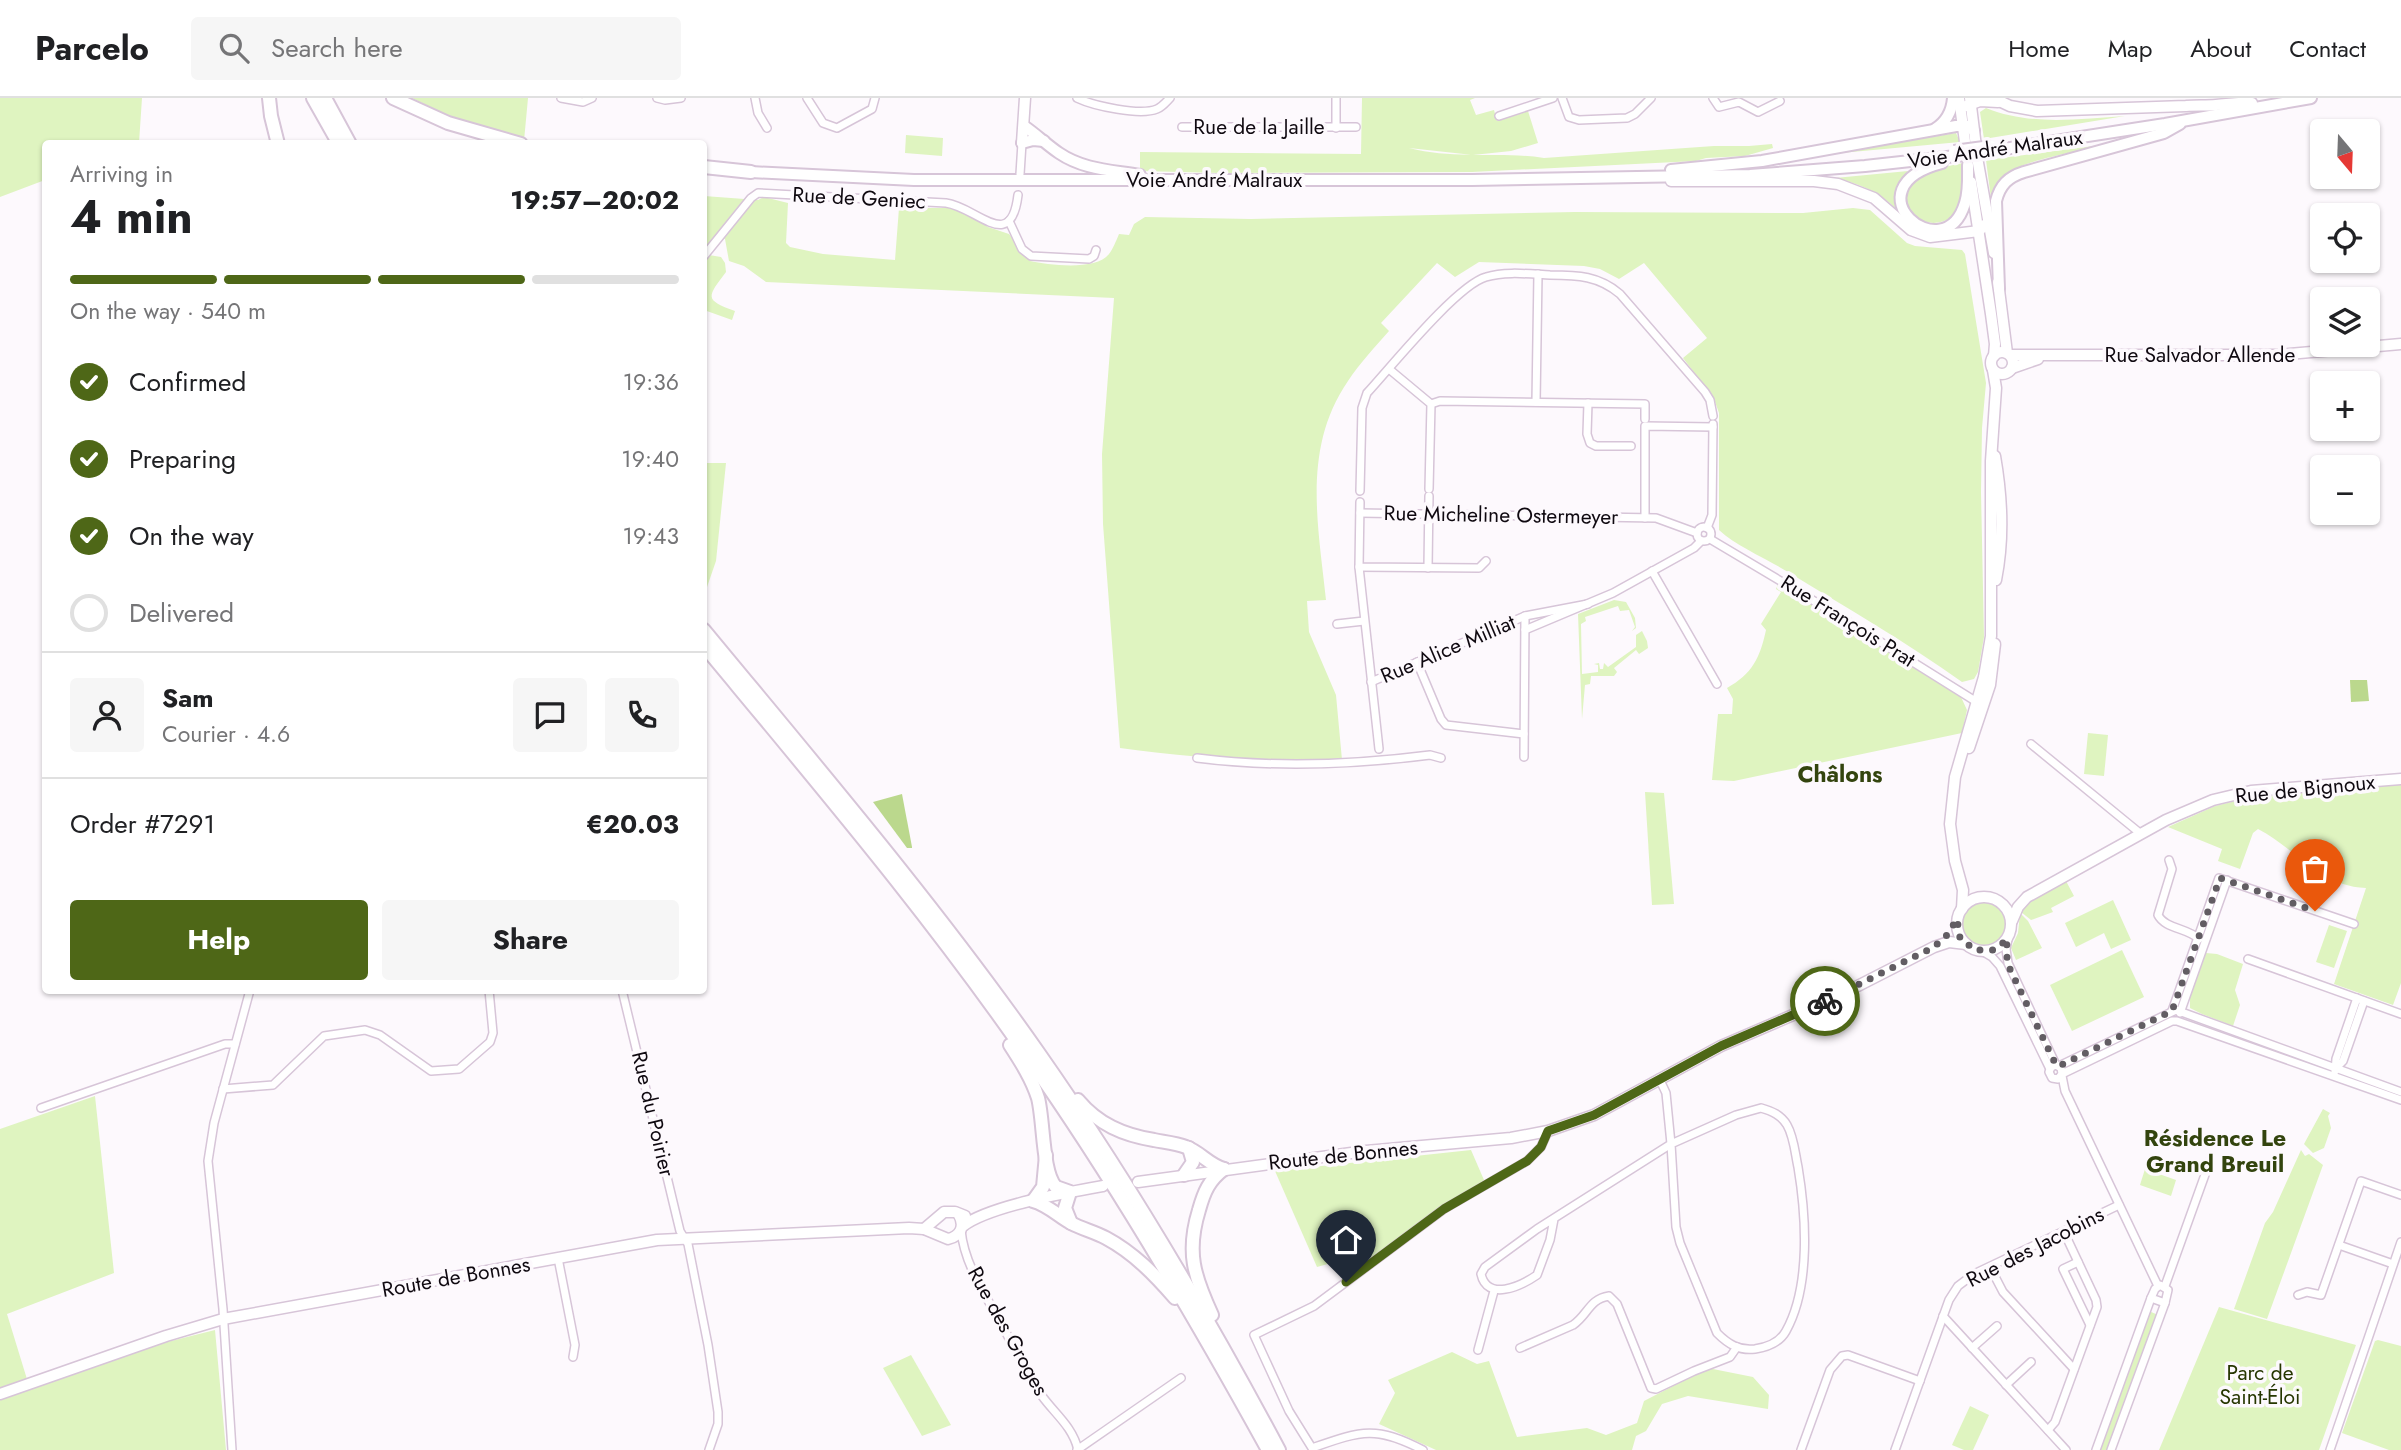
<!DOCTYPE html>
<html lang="en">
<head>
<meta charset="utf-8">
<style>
	:root { --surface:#fff; --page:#f6f6f6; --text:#202124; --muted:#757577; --line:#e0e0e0; --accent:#4e6717 }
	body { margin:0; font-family:Jost,sans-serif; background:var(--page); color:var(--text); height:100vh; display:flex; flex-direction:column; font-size:26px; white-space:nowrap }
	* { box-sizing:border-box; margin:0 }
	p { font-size:23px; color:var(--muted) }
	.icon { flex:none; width:38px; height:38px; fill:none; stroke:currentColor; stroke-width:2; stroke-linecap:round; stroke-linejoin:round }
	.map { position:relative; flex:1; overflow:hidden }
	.sheet { position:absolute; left:42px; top:42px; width:665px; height:854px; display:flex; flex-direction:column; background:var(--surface); border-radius:7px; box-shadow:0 2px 5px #0004 }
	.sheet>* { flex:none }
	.needle { width:46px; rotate:161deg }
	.controls { position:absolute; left:2310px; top:21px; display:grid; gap:14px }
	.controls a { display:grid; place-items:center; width:70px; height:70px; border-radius:7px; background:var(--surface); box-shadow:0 2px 5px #0004; font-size:35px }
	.pin { position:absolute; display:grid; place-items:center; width:60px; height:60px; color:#fff; margin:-72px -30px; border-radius:50% 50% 50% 0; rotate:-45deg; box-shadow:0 0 7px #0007 }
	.pin .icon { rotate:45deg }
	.courier { position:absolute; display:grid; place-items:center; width:70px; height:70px; margin:-35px; border:5px solid #4e6717; border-radius:50%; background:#fff; color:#222; box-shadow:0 2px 9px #0007 }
	.overview em { font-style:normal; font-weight:700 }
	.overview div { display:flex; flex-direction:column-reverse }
	.overview { display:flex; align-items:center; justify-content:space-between; height:119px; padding:0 28px }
	h1 { font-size:46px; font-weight:700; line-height:52px }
	.bar { display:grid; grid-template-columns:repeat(4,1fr); gap:10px 7px; align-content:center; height:84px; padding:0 28px }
	.bar i { height:9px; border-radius:5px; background:var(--line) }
	.bar .selected { background:var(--accent) }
	.bar p { grid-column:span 4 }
	.line { display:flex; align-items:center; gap:18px; padding:0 28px; border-top:2px solid var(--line) }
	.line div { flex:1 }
	.round { display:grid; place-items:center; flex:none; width:74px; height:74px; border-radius:7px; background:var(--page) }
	ol { padding:0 28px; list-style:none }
	li { display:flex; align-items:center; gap:21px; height:77px }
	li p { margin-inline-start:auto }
	li .icon { padding:7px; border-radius:50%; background:var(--accent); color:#fff; stroke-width:4 }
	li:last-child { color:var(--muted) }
	li i { width:38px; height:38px; border:4px solid var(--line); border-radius:50% }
	.cta { display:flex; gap:14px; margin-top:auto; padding:14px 28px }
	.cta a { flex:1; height:80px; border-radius:7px; background:var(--accent); color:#fff; font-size:28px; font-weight:700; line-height:80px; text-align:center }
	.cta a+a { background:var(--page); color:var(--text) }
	header { display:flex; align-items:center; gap:42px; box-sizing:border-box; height:98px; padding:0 35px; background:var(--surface); border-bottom:2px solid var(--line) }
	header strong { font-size:33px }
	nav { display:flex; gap:38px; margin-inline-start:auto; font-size:24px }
	.search { width:490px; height:63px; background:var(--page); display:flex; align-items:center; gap:18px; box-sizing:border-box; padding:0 24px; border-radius:7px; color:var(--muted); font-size:26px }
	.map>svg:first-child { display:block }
</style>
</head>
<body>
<header>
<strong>Parcelo</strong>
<div class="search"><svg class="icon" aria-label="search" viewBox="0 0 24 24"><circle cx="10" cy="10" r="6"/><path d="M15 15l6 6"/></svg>Search here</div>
<nav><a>Home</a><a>Map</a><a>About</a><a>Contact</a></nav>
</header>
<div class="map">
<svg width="2401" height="1352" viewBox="0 0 2401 1352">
	<rect width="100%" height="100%" fill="#fdf9fd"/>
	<g fill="#dff4c0">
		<path d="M0,0H142L139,45L46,46L45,82L0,99Z"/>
		<path d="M412,0H528L524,43L445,16Z"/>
		<path d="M1362,0H1475L1470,2L1476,17L1494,12L1497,23L1528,13L1538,45L1511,53L1473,57L1409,50C1456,62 1497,53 1544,60L1714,48H1749L1772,46L1773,50L1745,58L1706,60L1696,63L1472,74L1221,75L1140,73V54L1361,56Z"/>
		<path d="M1986,10C2030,28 2078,21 2125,18L1984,41L1980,14Z"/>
		<path d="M1956,35L1960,44L1830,56Z"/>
		<path d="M906,37L943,40L942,58L905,55Z"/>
		<path d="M2101,47C2076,56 2001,62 1994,92C1991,101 1993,114 1994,124L1986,62Z"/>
		<path d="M1963,65L1961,100L1952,119C1920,140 1890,100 1916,81C1927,73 1951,67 1963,65Z"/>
		<path d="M1908,73C1896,85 1894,99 1900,115C1882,95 1861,86 1835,80Z"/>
		<path d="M704,98L758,102L764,99L788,105L786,145L790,149L823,156L895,162L899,110H949L962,113L988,129L1009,136L1030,163C1049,167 1096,173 1109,156C1113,151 1116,143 1119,136L1129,137L1134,126L1145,119L1251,121L1575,114L1803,115L1853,110L1870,112L1907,145L1915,148L1962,152L1965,156L1986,285L1982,330L1981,394L1984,539L1978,574L1974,581L1962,584C1906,544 1847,510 1788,474C1767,461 1736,448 1719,432V315L1714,301L1683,260L1707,240L1644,165L1619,181L1600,171L1584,168L1479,164L1455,179L1437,165L1381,225L1389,233C1375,249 1360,265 1348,283C1302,350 1318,426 1326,502L1307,503L1309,534L1336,597L1342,662C1267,665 1194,660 1120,650L1103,426L1102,356L1114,200L766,184L744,168L729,163L725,141L720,138L704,156Z"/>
		<path d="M709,157L721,159L725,165L726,174C707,199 704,202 735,213L732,222L704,212V163Z"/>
		<path d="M706,365H726L716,463L707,489L704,482V381Z"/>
		<path d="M1778,486L1934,580L1961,599L1967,612L1962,635L1734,683L1712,682L1718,616H1732L1733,601L1727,590C1752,576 1760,560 1766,532L1761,526L1781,494L1776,491Z"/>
		<path d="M1614,502L1626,504L1635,520L1636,530L1632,533L1635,529L1629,512L1620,513L1618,508L1585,519L1586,523L1581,526L1582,576L1598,574V567L1594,566L1599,565L1600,571H1603L1604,565L1608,569L1636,549V537L1642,533L1647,543L1648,550L1639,556L1636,552L1614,570L1617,574L1614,578H1591L1590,586L1585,587L1582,621L1578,516Z"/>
		<path d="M2088,635L2108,637L2104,678L2084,676Z"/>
		<path d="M2401,686V885L2393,907L2334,886L2366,790C2319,788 2298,752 2258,731L2253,735L2240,771L2218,763L2222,751L2168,729L2215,708L2264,696Z"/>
		<path d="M1645,694L1664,695L1674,806L1652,807Z"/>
		<path d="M2066,783L2074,798L2051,810L2053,814L2031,822L2021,814L2030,802Z"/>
		<path d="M2113,802L2131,842L2111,851L2104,835L2076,849L2065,825Z"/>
		<circle cx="1985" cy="826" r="23"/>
		<path d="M2020,815L2028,823L2042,850L2016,862L2011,850L2018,835Z"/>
		<path d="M2329,827L2347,833L2334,870L2316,864Z"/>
		<path d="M2122,852L2144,899L2072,933L2050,887Z"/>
		<path d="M2206,855L2217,856L2243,866L2235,892L2240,907L2233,928L2202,916L2190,910V899Z"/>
		<path d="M95,998L114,1175L7,1216L30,1291L159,1246L215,1232L226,1352H0V1031Z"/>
		<path d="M2323,1011L2330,1015L2328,1018L2331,1030L2324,1050L2313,1055L2304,1046Z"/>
		<path d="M1471,1052L1484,1082L1349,1177L1342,1162L1317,1169L1275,1073Z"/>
		<path d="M2301,1052L2305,1058L2309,1056L2323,1067L2267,1221L2234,1211L2265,1125L2273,1114Z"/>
		<path d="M2145,1071L2176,1082L2171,1098L2140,1087Z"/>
		<path d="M2219,1209L2356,1247L2319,1352H2159Z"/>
		<path d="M2149,1213L2158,1217L2109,1352H2099Z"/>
		<path d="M2378,1242L2401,1248V1352H2389L2342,1335L2375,1243Z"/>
		<path d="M1452,1254L1477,1266L1489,1263L1517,1339L1587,1330L1606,1337L1637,1325L1644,1303L1708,1270L1753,1279L1769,1297L1768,1311L1688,1298L1662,1306L1646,1333L1636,1338L1632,1352H1436L1379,1326L1395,1295L1388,1282Z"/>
		<path d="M911,1257L951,1327L922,1338L883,1270Z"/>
		<path d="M1970,1308L1989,1317L1973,1352H1964L1952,1347Z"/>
	</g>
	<g fill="#bbd88d">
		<path d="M2350,582H2367L2369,603L2351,604Z"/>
		<path d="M902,696L912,749V750H907L873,704Z"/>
	</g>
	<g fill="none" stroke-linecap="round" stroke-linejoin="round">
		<g stroke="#d7c5d8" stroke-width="10">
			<g id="street">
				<path d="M561,0L583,4L592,0"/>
				<path d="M657,0L665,2L681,0"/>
				<path d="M755,0L758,15L767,30"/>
				<path d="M807,0L823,25L837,30L872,11L875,0"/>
				<path d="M1077,0C1094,8 1140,18 1157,11C1162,9 1166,4 1170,0"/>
				<path d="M1336,0V30"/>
				<path d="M1562,0L1569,19L1579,22L1627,20L1635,16L1651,0"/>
				<path d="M1713,0L1719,9L1739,4L1758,14L1780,3"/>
				<path d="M1499,18L1553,0"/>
				<path d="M1182,29H1356"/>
				<path d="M1020,76L1022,45"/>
				<path d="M1009,123L1022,151L1031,158L1089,161L1094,158L1096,152"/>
				<path d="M704,158L751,100L758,95L946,105C977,109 1011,156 1018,97"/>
				<path d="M1389,271L1431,306L1429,391"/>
				<path d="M1536,304L1538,176"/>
				<path d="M1588,305L1587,336L1590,345L1596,348H1631"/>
				<path d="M1431,306L1440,303L1645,306V321"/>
				<path d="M1360,393L1362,310L1367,295C1391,269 1457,187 1486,179C1506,173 1529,176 1550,177C1578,177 1599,178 1620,196L1705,294L1710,302L1713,318"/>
				<path d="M1360,404L1359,469L1479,470L1486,463"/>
				<path d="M1360,415L1656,420L1697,435"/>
				<path d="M1645,420V328L1713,329"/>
				<circle cx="1704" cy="436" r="7"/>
				<path d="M1707,430L1712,417L1713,326"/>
				<path d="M1710,441L1836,516L1980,606"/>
				<path d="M1359,469L1379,651"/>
				<path d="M1428,470L1429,398"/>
				<path d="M1652,473L1717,586"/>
				<path d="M1337,526L1364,523"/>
				<path d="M1525,532L1613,495L1694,450L1701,443"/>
				<path d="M1417,564L1441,621L1446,627L1524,636"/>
				<path d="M1371,584L1525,518L1588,506"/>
				<path d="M2031,646L2141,736"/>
				<path d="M1524,659L1525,518"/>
				<path d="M1197,660C1276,670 1352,667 1430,657L1441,660"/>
				<path d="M2169,762L2172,771L2158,817C2165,831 2188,830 2199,841"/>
				<path d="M2008,841L2006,851L2008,865L2056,967"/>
				<path d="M1982,853L1992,859L2000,868L2050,971"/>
				<path d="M2248,861L2401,916"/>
				<path d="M622,892L680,1133L688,1146L708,1247L718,1314V1326L709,1352"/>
				<path d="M2172,913L2219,780L2354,826"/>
				<path d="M2180,915L2227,782"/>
				<path d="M2059,968L2176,912L2401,994"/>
				<path d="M2336,970L2343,963L2364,903"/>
				<path d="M2335,973L2336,961L2357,900"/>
				<path d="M2062,976L2061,970L2056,967L2051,969L2049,974L2052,980L2058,981L2062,976L2172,923H2177L2401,1002"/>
				<path d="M2062,978L2065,993L2158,1188"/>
				<path d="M223,991L273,987L324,938L365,932L380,937L431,973L459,971L490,944L493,935L489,892"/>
				<path d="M41,1010L225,946H235"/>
				<path d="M1761,1010C1772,1013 1781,1017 1787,1027C1794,1039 1795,1055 1798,1069C1806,1117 1811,1188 1786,1233C1780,1244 1768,1249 1755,1251C1739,1253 1728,1246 1717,1235L1680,1145L1676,1129L1671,1046L1736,1017Z"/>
				<path d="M1554,1121L1550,1142L1537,1177C1521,1188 1487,1204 1481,1176L1485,1169L1537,1131L1671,1046L1666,995L1659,980"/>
				<path d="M961,1132C964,1166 986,1198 1002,1227C1015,1251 1026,1276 1042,1298C1055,1316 1073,1329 1078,1352"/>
				<path d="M2339,1147L2393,1166"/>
				<path d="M558,1160L575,1247L573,1259"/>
				<path d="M2078,1164L2063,1171L2090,1227"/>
				<path d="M1990,1169L2003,1194L2074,1271"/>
				<path d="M2160,1187L2168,1192L2165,1205L2151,1200L2155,1191Z"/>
				<path d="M2165,1188L2211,1060"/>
				<path d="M2298,1197L2307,1194L2321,1197L2361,1083L2401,1097"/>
				<path d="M1943,1218L2066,1352"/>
				<path d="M1520,1250L1573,1227C1588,1217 1589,1201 1609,1198L1617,1206L1651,1290L1656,1291L1694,1273L1730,1259L1737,1249"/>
				<path d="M1972,1250L1997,1228"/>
				<path d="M1478,1252L1494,1193"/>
				<path d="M2006,1287L2031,1264"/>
				<path d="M2048,1332L2055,1324L2097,1209L2096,1202L2064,1134"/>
				<path d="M232,1352L223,1211L208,1063L214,1025L250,892"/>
				<path d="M1077,1352L1181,1280"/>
				<path d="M1423,1352C1375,1327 1361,1333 1312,1350L1289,1313L1254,1237L1314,1208L1444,1111L1527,1063L1541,1049L1548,1033"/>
				<path d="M1801,1352L1830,1272L1842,1258L1848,1257L1920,1283"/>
				<path d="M1895,1352L1949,1202L1958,1188L1974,1176L2119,1107"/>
				<path d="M2096,1352L2151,1200"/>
				<path d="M2111,1352L2165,1205"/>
				<path d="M2330,1352L2401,1144"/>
			</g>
		</g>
		<g stroke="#d7c5d8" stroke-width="13">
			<g id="secondary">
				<path d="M1959,0L1967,58"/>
				<path d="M1970,0L1978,65L1994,155"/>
				<path d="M1993,0L2010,8L2037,13L2186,8C2196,7 2206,8 2216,7C2229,6 2239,4 2252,5"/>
				<path d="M1966,8L1980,3L1998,4"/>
				<path d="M1022,45L1025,0"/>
				<path d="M1671,83H1814L1838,86L1874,100L1911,132L1930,139L1979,133L1989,123"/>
				<path d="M1971,84L1991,216L1995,246L1994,258"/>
				<path d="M1998,184L2007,255"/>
				<circle cx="2002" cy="265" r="11"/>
				<path d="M2010,257H2278L2401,246"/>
				<path d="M2012,270L2038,261"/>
				<path d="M1995,358C2002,398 2004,442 1996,482"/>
				<path d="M1969,650L1990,587L1995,546"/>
				<circle cx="1984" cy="826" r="27"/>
				<path d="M1962,811L1963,792L1955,763L1950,726L1955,679L1984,579L1991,538V363L1996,290L1993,272"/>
				<path d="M2012,823L2018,809L2027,799L2166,722L2213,702L2251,693L2401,681"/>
				<path d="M1138,1084L1366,1053L1511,1040L1548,1033L1594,1017L1721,948L1844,895L1934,849L1949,844L1966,846"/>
				<path d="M963,1128C989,1108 1069,1094 1103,1088"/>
				<path d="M924,1131L944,1114H955L965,1118"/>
				<path d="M0,1296L166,1238L223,1221L657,1142L909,1130L924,1131L948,1141C961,1138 965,1128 959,1117"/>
			</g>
		</g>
		<g stroke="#d7c5d8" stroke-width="14">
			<g id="primary">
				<path d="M1024,28C1036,36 1047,47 1059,55C1084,72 1112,72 1140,77"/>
				<path d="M1935,31C1946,24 1952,13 1953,0"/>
				<path d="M1022,45L1033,42L1044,43"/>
				<path d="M1991,53L2165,26L2311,0"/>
				<path d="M1942,65C1846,90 1944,175 1965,105C1969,93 1968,80 1968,67"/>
				<path d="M1671,72L1762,63L1956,28H1968L1974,33"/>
				<path d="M751,74L914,82H1472L1750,77L1865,68L1965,57"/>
				<path d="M1999,191L1996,103C2000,87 2008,79 2024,74L2164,35L2180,26"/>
			</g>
		</g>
		<g stroke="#d7c5d8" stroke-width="16">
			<g id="highway">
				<path d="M269,0L271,18L278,46"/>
				<path d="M313,0L339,46"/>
				<path d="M325,0L350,46"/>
				<path d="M393,0L448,25L521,46"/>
				<path d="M704,69L751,74"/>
				<path d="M704,532C818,670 935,807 1038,954C1127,1081 1206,1215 1279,1352"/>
				<path d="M704,548C821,689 940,829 1043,981C1125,1100 1198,1225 1268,1352"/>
				<path d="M1010,947C1021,964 1032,981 1038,1000C1044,1023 1042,1075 1056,1089L1070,1094L1065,1110L1071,1125"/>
				<path d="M1078,1002C1098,1026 1123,1037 1154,1042C1164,1044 1176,1045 1186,1049C1200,1054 1209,1067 1224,1071"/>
				<path d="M1046,1057L1043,1089L1033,1103C1048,1107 1058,1118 1071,1125C1082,1131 1095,1134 1106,1140C1134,1155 1155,1177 1175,1200"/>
				<path d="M1184,1077L1193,1064L1189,1050"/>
				<path d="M1212,1217C1194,1178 1186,1154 1199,1112C1204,1094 1209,1082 1224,1071"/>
			</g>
		</g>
		<use href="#street" stroke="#fff" stroke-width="7"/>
		<use href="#secondary" stroke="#fff" stroke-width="10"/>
		<use href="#primary" stroke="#fff" stroke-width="10"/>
		<use href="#highway" stroke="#fff" stroke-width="12"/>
		<g stroke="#d7c5d8" stroke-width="14" stroke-linecap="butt">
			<path id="primary-bridge" d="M1954,53L1991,48"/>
		</g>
		<use href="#primary-bridge" stroke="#fff" stroke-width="10"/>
	</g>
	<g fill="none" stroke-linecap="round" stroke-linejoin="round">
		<path stroke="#625d63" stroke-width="7" stroke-dasharray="0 12.6" d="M1825,903L1934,849L1947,837L1957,821L1960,840L1975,852H1994L2008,841L2006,851L2008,867L2056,967L2059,968L2172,913L2220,780L2315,813"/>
		<path stroke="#4e6717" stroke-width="9" d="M1346,1184L1444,1111L1527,1063L1541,1049L1548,1033L1594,1017L1721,948L1825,903"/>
	</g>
	<g text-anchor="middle" stroke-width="7" stroke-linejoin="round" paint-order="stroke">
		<g font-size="21" fill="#0f0910" stroke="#fdf9fd">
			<text x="1259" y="36">Rue de la Jaille</text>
			<text transform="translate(1995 51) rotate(-8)" y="7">Voie André Malraux</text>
			<text x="1214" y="89">Voie André Malraux</text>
			<text transform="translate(859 100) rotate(3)" y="7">Rue de Geniec</text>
			<text x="2200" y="264">Rue Salvador Allende</text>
			<text transform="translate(1501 417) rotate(1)" y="7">Rue Micheline Ostermeyer</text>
			<text transform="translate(1848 523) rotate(32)" y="7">Rue François Prat</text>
			<text transform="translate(1448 551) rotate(-23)" y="7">Rue Alice Milliat</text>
			<text transform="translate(2305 691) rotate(-6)" y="7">Rue de Bignoux</text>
			<text transform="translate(653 1016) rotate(77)" y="7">Rue du Poirier</text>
			<text transform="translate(1343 1057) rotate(-6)" y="7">Route de Bonnes</text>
			<text transform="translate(2035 1149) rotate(-27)" y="7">Rue des Jacobins</text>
			<text transform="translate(456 1179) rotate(-10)" y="7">Route de Bonnes</text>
			<text transform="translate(1008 1233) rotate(61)" y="7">Rue des Groges</text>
		</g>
		<g font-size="21" fill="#263600" stroke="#fdf9fd">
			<text x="2260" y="1282">Parc de<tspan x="2260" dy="24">Saint-Éloi</tspan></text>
		</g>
		<g font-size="23" font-weight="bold" fill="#33440e" stroke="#fdf9fd">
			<text x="1840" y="684">Châlons</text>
			<text x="2215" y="1048">Résidence Le<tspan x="2215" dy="26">Grand Breuil</tspan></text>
		</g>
	</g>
</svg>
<div class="controls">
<a><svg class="needle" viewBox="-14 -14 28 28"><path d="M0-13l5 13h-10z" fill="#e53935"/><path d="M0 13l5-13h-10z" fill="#757577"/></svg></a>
<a><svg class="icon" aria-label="locate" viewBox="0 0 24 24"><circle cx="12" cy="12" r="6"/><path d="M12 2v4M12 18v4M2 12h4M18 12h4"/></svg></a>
<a><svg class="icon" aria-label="layers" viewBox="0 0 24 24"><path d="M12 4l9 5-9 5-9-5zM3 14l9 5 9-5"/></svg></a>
<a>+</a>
<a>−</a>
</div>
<div class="pin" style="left:2315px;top:813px;background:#ea580c"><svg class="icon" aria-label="bag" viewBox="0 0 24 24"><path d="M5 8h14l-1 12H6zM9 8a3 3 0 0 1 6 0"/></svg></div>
<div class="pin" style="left:1346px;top:1184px;background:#1f2937"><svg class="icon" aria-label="home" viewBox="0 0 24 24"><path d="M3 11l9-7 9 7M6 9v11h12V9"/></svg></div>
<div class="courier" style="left:1825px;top:903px"><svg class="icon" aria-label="bike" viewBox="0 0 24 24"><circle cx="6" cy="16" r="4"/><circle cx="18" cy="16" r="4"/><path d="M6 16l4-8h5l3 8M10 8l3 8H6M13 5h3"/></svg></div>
<section class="sheet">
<div class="overview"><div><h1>4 min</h1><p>Arriving in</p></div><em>19:57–20:02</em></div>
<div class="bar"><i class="selected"></i><i class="selected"></i><i class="selected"></i><i></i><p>On the way · 540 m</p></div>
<ol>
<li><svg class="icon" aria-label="check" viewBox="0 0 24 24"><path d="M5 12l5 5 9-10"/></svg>Confirmed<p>19:36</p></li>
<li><svg class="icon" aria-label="check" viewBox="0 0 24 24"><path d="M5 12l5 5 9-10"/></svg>Preparing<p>19:40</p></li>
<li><svg class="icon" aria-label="check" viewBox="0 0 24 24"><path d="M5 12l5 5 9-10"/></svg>On the way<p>19:43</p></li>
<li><i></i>Delivered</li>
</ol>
<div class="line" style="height:126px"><a class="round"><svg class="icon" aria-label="person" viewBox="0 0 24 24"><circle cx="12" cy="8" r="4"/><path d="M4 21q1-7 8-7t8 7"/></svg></a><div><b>Sam</b><p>Courier · 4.6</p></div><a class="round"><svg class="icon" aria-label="chat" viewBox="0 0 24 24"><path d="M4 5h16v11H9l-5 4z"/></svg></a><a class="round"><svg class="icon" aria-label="phone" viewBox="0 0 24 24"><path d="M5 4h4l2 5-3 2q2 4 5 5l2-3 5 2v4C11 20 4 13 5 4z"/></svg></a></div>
<div class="line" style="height:91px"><div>Order #7291</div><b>€20.03</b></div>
<div class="cta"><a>Help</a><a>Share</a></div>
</section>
</div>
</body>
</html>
